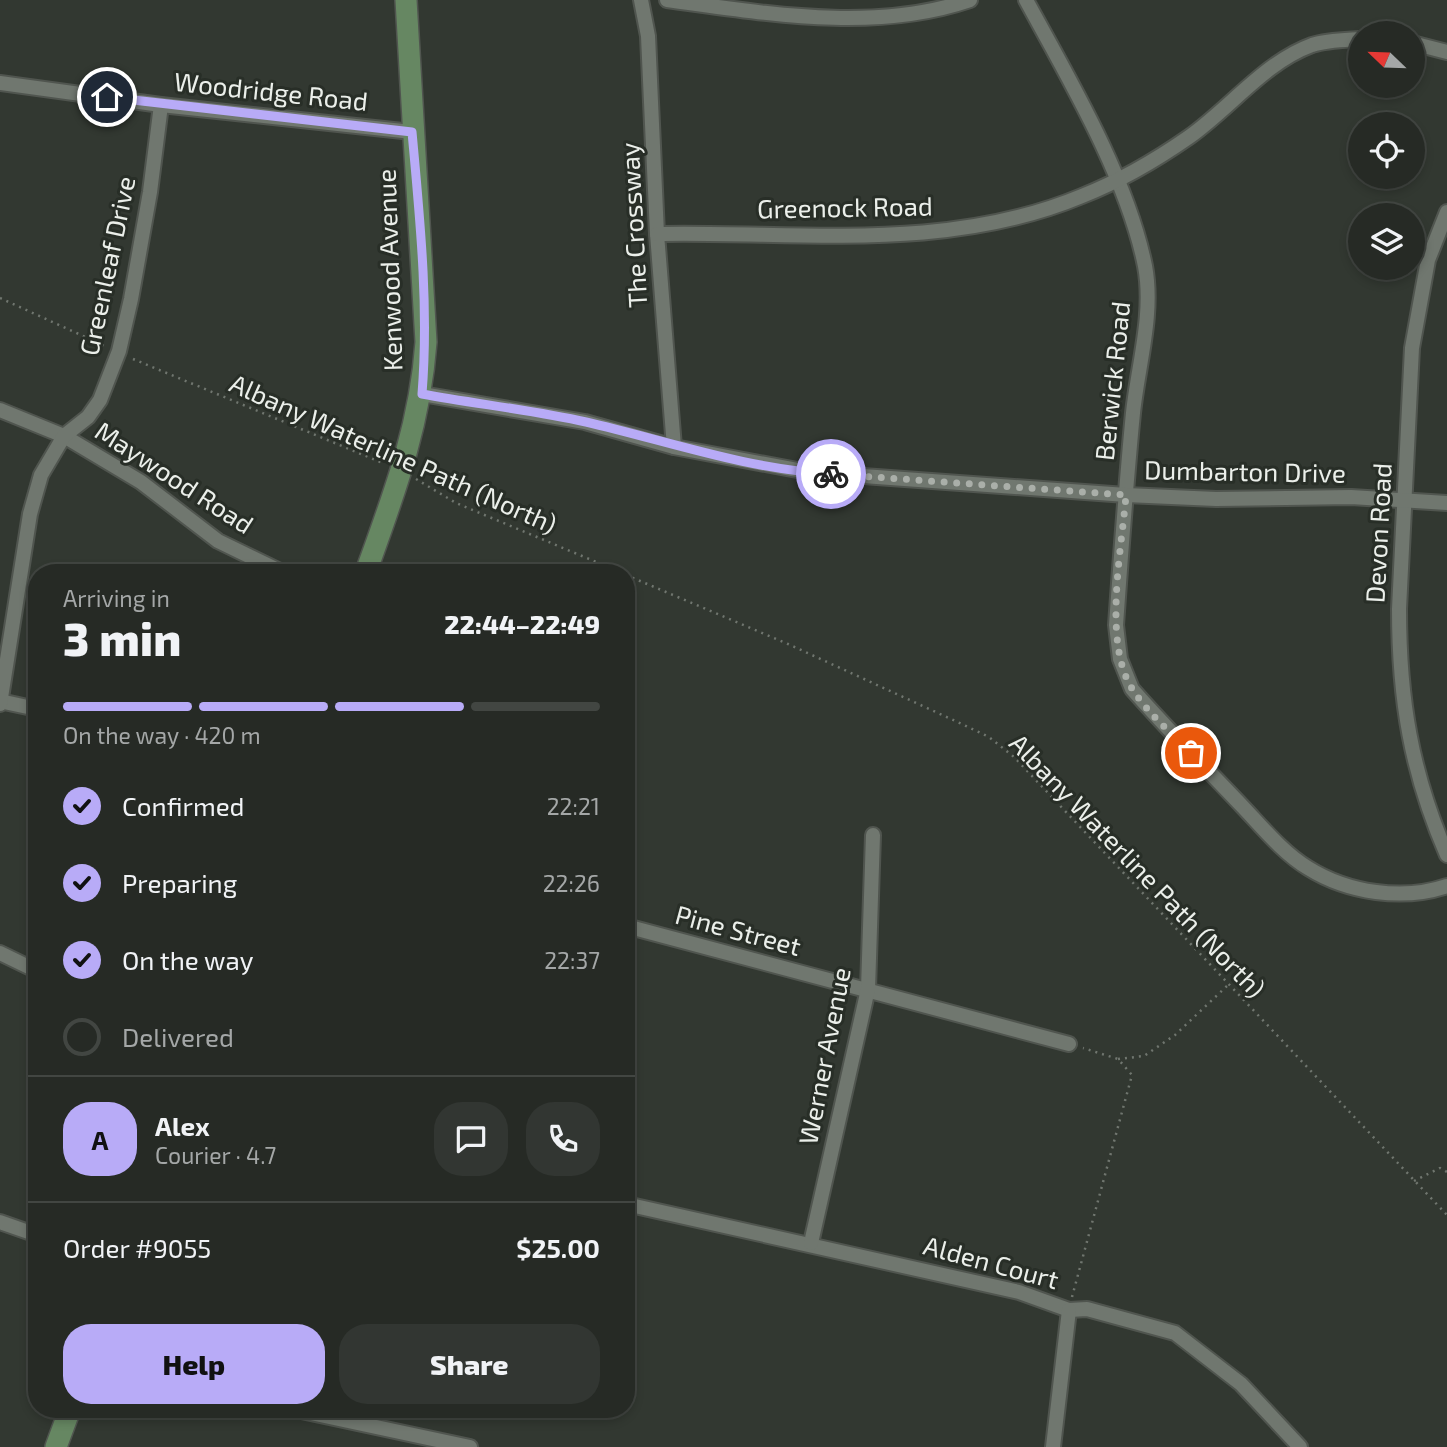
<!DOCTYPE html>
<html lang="en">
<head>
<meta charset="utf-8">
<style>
	:root { --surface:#262a25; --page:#323632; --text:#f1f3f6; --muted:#a4a7a7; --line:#424642; --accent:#b8abf7 }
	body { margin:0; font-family:"Exo 2",sans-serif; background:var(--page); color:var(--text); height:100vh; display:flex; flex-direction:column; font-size:26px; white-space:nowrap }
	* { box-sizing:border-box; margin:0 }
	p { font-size:23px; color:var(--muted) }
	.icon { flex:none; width:38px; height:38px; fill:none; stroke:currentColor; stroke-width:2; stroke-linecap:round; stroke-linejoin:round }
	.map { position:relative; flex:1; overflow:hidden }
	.drawer { position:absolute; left:28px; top:564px; width:607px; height:854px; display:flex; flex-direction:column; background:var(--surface); border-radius:28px; box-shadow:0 4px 10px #0003,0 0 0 2px var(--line) }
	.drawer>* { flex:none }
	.needle { width:46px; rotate:293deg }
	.fabs { position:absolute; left:1348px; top:21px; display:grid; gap:14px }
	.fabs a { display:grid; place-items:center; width:77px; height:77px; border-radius:50%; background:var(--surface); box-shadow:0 4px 10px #0003,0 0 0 2px var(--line); font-size:35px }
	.pin { position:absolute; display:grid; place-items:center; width:60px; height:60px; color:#fff; margin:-30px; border:4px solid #fff; border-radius:50%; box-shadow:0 2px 7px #0007 }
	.courier { position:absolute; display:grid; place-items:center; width:70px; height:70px; margin:-35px; border:5px solid #b8abf7; border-radius:50%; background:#fff; color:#222; box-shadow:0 2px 9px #0007 }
	.summary em { font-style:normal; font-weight:800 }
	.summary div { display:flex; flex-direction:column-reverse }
	.summary { display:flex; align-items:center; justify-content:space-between; height:119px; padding:0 35px }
	h1 { font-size:46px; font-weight:800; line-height:52px }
	.bar { display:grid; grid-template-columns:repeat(4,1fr); gap:10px 7px; align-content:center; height:84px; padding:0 35px }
	.bar i { height:9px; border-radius:5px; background:var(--line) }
	.bar .on { background:var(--accent) }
	.bar p { grid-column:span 4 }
	.line { display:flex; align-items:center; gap:18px; padding:0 35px; border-top:2px solid var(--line) }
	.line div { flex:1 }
	.round { display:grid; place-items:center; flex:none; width:74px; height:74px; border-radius:28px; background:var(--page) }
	ol { padding:0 35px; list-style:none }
	li { display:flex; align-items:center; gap:21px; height:77px }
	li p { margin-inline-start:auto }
	li .icon { padding:7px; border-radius:50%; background:var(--accent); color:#111; stroke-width:4 }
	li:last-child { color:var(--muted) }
	li i { width:38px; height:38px; border:4px solid var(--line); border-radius:50% }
	.action { display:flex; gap:14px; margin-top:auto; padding:14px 35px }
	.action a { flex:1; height:80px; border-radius:28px; background:var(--accent); color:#111; font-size:28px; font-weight:800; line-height:80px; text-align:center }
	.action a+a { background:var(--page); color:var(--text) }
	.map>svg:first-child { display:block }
</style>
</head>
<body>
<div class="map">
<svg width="1447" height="1447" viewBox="0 0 1447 1447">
	<rect width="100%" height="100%" fill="#323831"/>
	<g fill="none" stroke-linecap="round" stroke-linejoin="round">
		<g stroke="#50554f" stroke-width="18">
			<g id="street">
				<path d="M641,0L648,36L657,234L674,447"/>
				<path d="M667,0C765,13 873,33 970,0"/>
				<path d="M1026,0C1069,79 1127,177 1145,266C1154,314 1138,365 1133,413C1126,484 1121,554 1116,625L1120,659L1132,689C1167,729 1205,767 1242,806C1262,827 1283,853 1308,868C1348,893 1403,901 1447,886"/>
				<path d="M1412,43L1447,52"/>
				<path d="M0,83L161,105L412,132"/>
				<path d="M1447,212L1428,260L1412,348L1399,609C1399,699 1411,772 1447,855"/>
				<path d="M657,234C801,231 945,253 1082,196C1120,181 1156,160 1189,137C1230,108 1265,62 1312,45C1327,40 1344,40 1360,39"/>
				<path d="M422,394L585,422L674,447L808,472L1126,495L1216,499L1351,497L1447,503"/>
				<path d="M0,410L64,436L141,482L218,541L282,572"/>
				<path d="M0,701L37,709"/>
				<path d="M0,704L30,514L41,475L64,436L88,417L100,400L119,351L131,299L150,192L161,105"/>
				<path d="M626,926L1069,1044"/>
				<path d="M0,953L37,971"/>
				<path d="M626,1204L1019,1292L1069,1310L1087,1309L1175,1333L1241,1384L1300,1447"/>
				<path d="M0,1222L37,1235"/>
				<path d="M811,1243L868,989L873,835"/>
				<path d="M292,1409L470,1447"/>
				<path d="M1053,1447L1069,1310"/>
			</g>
		</g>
		<g stroke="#50554f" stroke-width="24">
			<g id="secondary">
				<path d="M366,572C394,494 420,426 426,342L406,0"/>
				<path d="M56,1447L70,1409"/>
			</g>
		</g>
		<g stroke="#70766f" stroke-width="2.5" stroke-dasharray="2 5" stroke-linecap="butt">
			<path d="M0,298L105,346"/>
			<path d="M133,359L385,464"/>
			<path d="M416,479L456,503L620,572"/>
			<path d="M626,575L788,644L964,725L989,737L1014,757L1447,1215"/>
			<path d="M1118,1059L1144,1056L1175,1035L1228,985"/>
			<path d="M1414,1181L1440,1168L1447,1172"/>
			<path d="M1072,1297L1132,1075L1118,1059L1083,1048"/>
		</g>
		<use href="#street" stroke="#70776f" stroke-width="14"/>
		<use href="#secondary" stroke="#668762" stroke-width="21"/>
	</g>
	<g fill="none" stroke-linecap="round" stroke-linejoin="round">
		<path stroke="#aaafa9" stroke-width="7" stroke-dasharray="0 12.6" d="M831,474L1126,495C1122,548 1102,644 1133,690C1148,713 1171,733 1191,753"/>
		<path stroke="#b8abf7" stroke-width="9" d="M107,97L412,132C420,220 429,307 422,394C476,404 532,410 586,422C668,441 746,469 831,474"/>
	</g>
	<g text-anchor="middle" stroke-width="6" stroke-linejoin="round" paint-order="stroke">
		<g font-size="26" fill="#ebefea" stroke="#282e27">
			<text transform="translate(271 92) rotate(6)" y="9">Woodridge Road</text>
			<text transform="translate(845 208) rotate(-1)" y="9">Greenock Road</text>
			<text transform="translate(634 225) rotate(-93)" y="9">The Crossway</text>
			<text transform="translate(108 266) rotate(-78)" y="9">Greenleaf Drive</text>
			<text transform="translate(390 270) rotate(-92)" y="9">Kenwood Avenue</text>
			<text transform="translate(1113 381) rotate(-84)" y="9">Berwick Road</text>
			<text transform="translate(393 454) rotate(24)" y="9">Albany Waterline Path (North)</text>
			<text transform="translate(1245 472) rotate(1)" y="9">Dumbarton Drive</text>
			<text transform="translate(174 478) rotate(33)" y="9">Maywood Road</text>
			<text transform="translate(1379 533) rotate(-87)" y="9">Devon Road</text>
			<text transform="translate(1137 866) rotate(46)" y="9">Albany Waterline Path (North)</text>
			<text transform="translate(738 931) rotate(15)" y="9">Pine Street</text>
			<text transform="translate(825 1056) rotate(-79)" y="9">Werner Avenue</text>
			<text transform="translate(991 1263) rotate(15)" y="9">Alden Court</text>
		</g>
	</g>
</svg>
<div class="fabs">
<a><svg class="needle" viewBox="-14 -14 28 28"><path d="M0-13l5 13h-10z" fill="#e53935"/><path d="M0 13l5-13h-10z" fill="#a4a7a7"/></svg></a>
<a><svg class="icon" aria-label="locate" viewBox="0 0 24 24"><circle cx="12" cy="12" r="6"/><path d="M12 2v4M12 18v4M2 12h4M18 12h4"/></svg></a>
<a><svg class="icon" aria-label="layers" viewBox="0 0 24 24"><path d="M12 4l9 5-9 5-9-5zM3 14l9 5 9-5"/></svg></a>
</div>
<div class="pin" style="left:1191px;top:753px;background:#ea580c"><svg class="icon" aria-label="bag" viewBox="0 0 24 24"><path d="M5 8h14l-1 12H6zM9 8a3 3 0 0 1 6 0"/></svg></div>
<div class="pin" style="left:107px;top:97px;background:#1f2937"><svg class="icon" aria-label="home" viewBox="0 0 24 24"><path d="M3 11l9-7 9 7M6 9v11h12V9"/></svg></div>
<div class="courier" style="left:831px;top:474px"><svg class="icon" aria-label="bike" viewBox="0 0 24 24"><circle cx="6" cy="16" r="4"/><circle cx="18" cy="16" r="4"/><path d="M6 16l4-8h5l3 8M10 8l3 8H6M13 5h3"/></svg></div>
<section class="drawer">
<div class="summary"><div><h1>3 min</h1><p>Arriving in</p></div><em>22:44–22:49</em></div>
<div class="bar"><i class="on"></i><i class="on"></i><i class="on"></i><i></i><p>On the way · 420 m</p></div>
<ol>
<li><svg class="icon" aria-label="check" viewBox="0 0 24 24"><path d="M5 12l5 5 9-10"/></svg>Confirmed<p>22:21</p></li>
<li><svg class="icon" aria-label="check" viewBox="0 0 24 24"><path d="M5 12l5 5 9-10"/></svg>Preparing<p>22:26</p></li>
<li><svg class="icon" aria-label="check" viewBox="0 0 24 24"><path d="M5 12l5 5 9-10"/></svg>On the way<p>22:37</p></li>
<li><i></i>Delivered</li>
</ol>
<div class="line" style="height:126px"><b class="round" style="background:var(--accent);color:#111">A</b><div><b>Alex</b><p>Courier · 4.7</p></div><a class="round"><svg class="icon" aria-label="chat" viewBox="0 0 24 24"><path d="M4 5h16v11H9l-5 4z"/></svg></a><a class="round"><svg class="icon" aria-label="phone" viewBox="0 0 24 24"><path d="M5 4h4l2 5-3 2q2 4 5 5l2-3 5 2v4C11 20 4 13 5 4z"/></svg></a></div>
<div class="line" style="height:91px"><div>Order #9055</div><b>$25.00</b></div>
<div class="action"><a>Help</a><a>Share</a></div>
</section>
</div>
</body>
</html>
